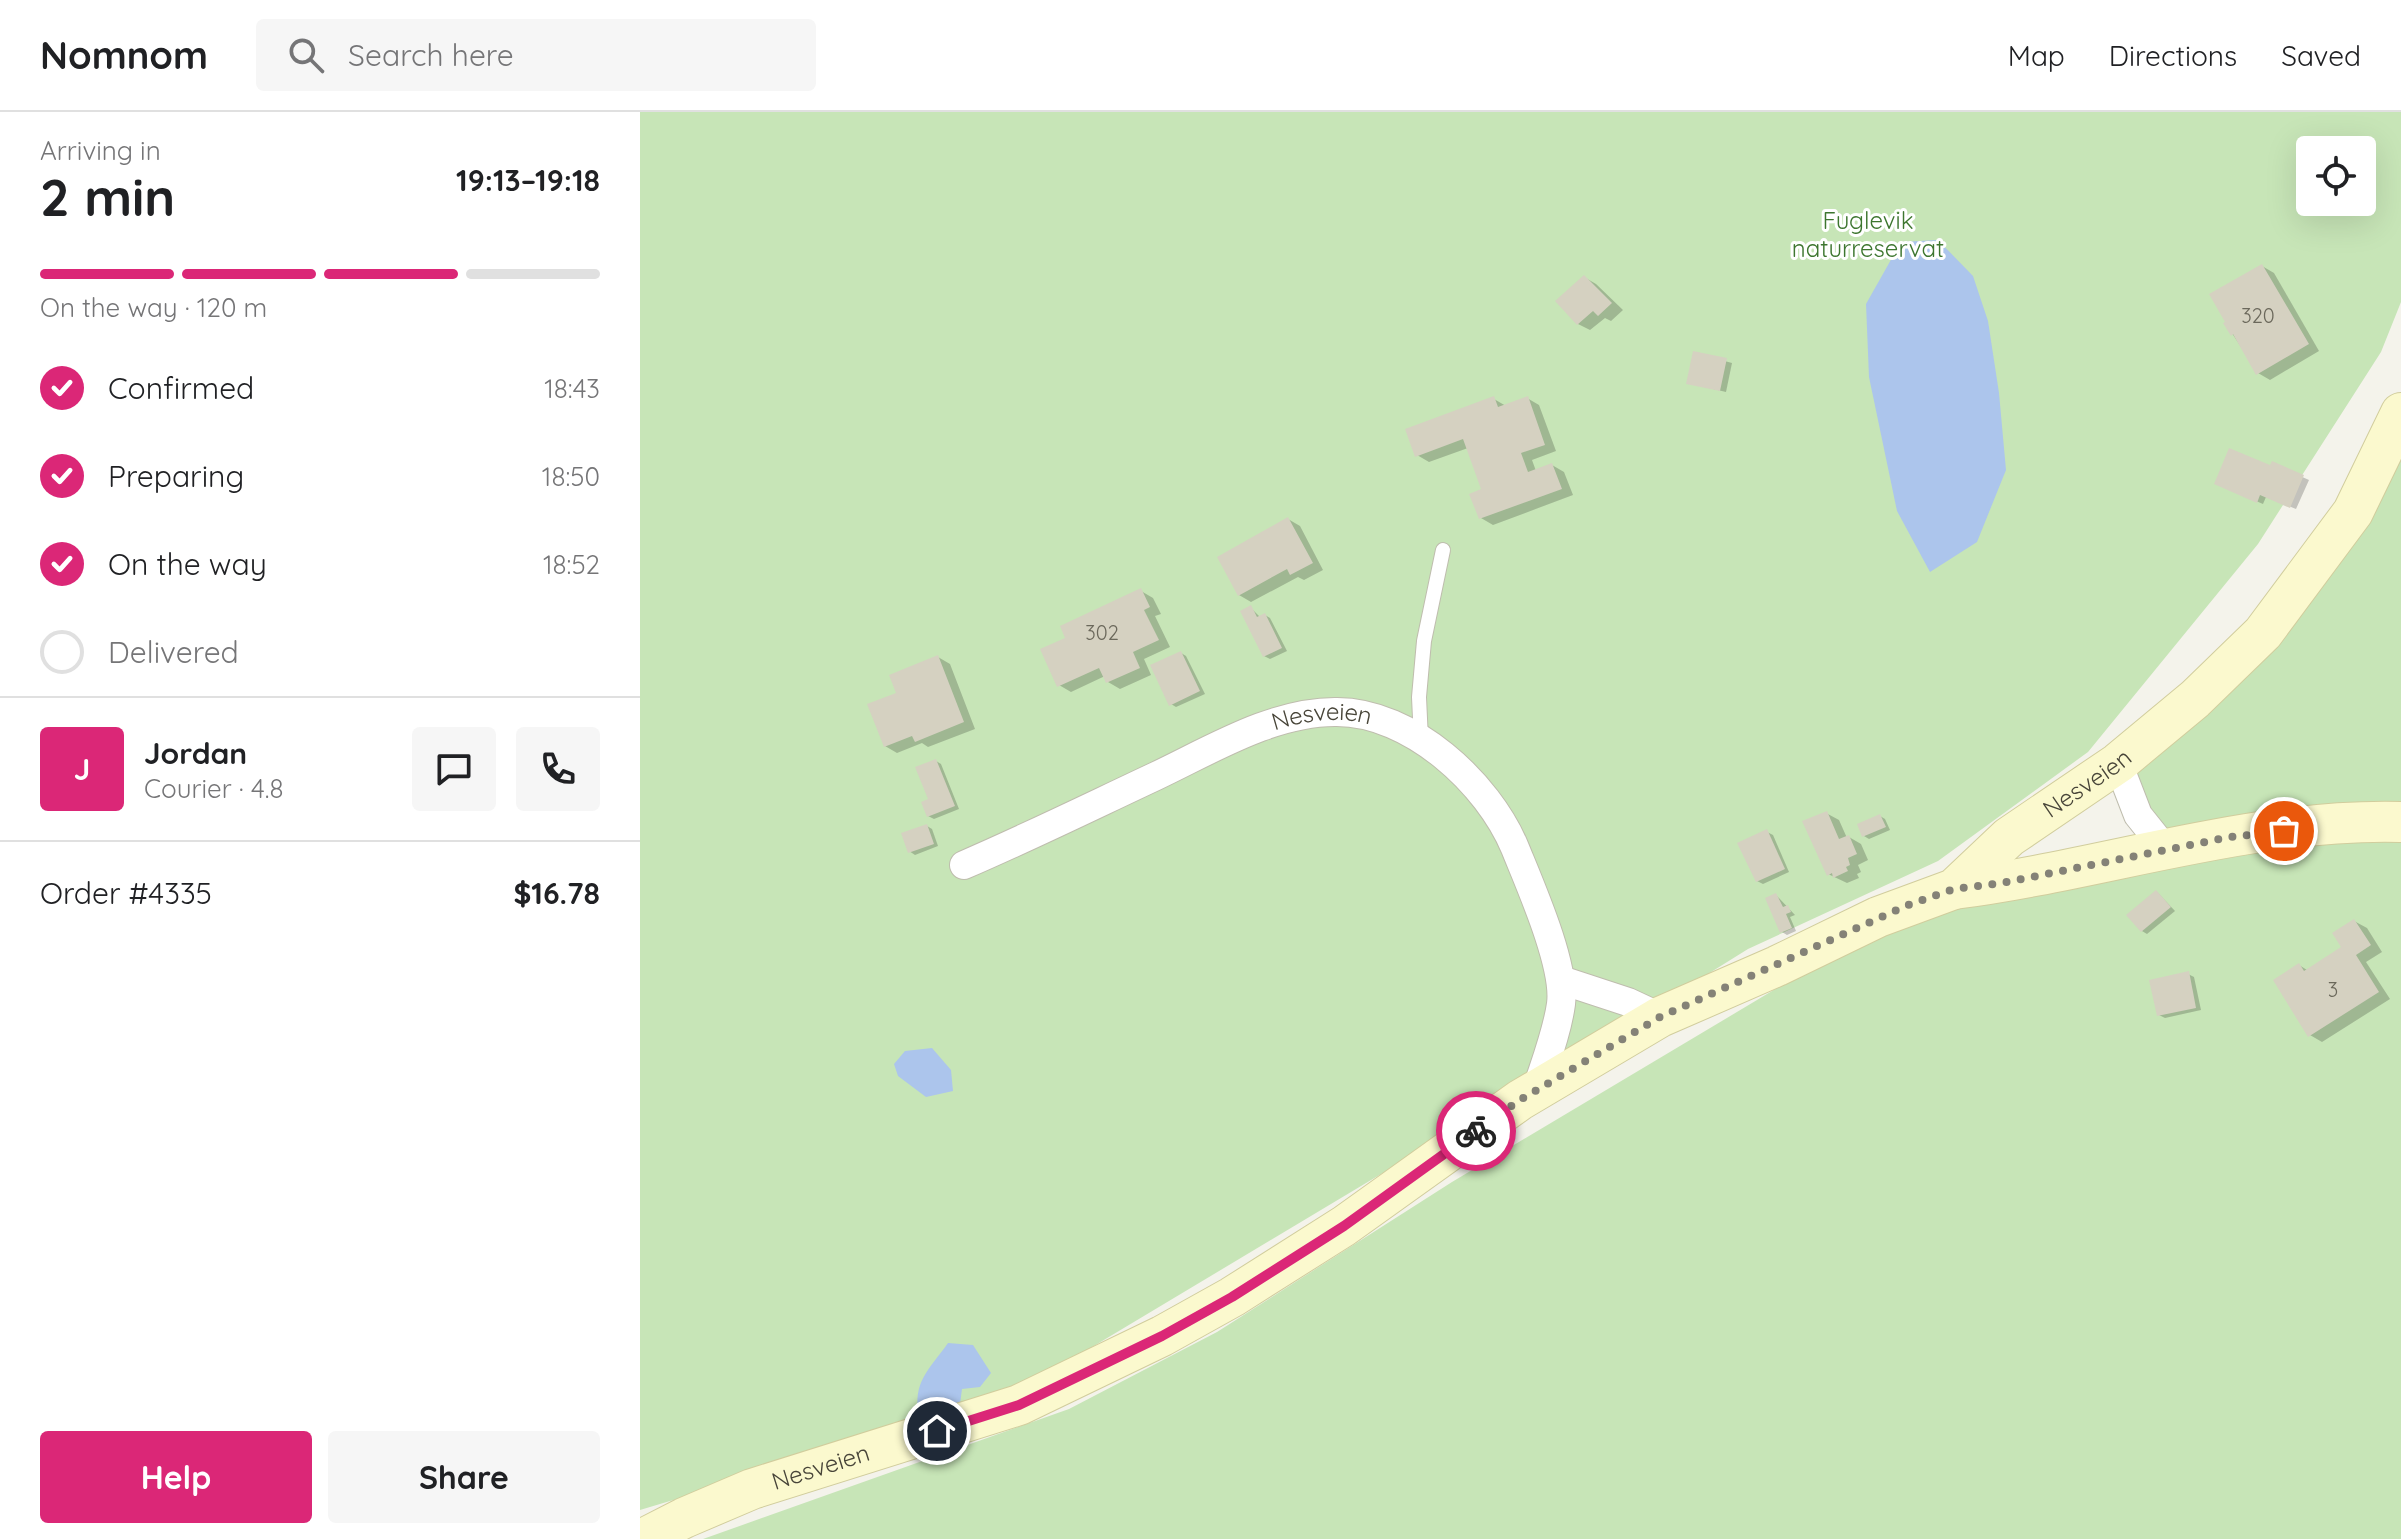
<!DOCTYPE html>
<html lang="en">
<head>
<meta charset="utf-8">
<style>
	:root { --surface:#fff; --page:#f6f6f6; --text:#202124; --muted:#757577; --line:#e0e0e0; --accent:#db2777 }
	body { margin:0; font-family:Quicksand,sans-serif; background:var(--page); color:var(--text); height:100vh; display:flex; flex-direction:column; font-size:30px; white-space:nowrap }
	* { box-sizing:border-box; margin:0 }
	p { font-size:26px; color:var(--muted) }
	.icon { flex:none; width:44px; height:44px; fill:none; stroke:currentColor; stroke-width:2; stroke-linecap:round; stroke-linejoin:round }
	.map { position:relative; flex:1; overflow:hidden }
	.details { display:flex; flex-direction:column; background:var(--surface); width:640px }
	.details>* { flex:none }
	.buttons { position:absolute; left:1656px; top:24px; display:grid; gap:16px }
	.buttons a { display:grid; place-items:center; width:80px; height:80px; border-radius:8px; background:var(--surface); box-shadow:0 8px 32px #0002; font-size:40px }
	.pin { position:absolute; display:grid; place-items:center; width:68px; height:68px; color:#fff; margin:-34px; border:4px solid #fff; border-radius:50%; box-shadow:0 2px 8px #0007 }
	.courier { position:absolute; display:grid; place-items:center; width:80px; height:80px; margin:-40px; border:6px solid #db2777; border-radius:50%; background:#fff; color:#222; box-shadow:0 2px 10px #0007 }
	.summary em { font-style:normal; font-weight:700 }
	.summary div { display:flex; flex-direction:column-reverse }
	.summary { display:flex; align-items:center; justify-content:space-between; height:136px; padding:0 40px }
	h1 { font-size:52px; font-weight:700; line-height:60px }
	.bar { display:grid; grid-template-columns:repeat(4,1fr); gap:12px 8px; align-content:center; height:96px; padding:0 40px }
	.bar i { height:10px; border-radius:6px; background:var(--line) }
	.bar .selected { background:var(--accent) }
	.bar p { grid-column:span 4 }
	.line { display:flex; align-items:center; gap:20px; padding:0 40px; border-top:2px solid var(--line) }
	.line div { flex:1 }
	.round { display:grid; place-items:center; flex:none; width:84px; height:84px; border-radius:8px; background:var(--page) }
	ol { padding:0 40px; list-style:none }
	li { display:flex; align-items:center; gap:24px; height:88px }
	li p { margin-inline-start:auto }
	li .icon { padding:8px; border-radius:50%; background:var(--accent); color:#fff; stroke-width:4 }
	li:last-child { color:var(--muted) }
	li i { width:44px; height:44px; border:4px solid var(--line); border-radius:50% }
	.button { display:flex; gap:16px; margin-top:auto; padding:16px 40px }
	.button a { flex:1; height:92px; border-radius:8px; background:var(--accent); color:#fff; font-size:32px; font-weight:700; line-height:92px; text-align:center }
	.button a+a { background:var(--page); color:var(--text) }
	header { display:flex; align-items:center; gap:48px; box-sizing:border-box; height:112px; padding:0 40px; background:var(--surface); border-bottom:2px solid var(--line) }
	header strong { font-size:38px }
	nav { display:flex; gap:44px; margin-inline-start:auto; font-size:28px }
	.search { width:560px; height:72px; background:var(--page); display:flex; align-items:center; gap:20px; box-sizing:border-box; padding:0 28px; border-radius:8px; color:var(--muted); font-size:30px }
	main { display:flex; flex:1; min-height:0 }
	.map>svg:first-child { display:block }
</style>
</head>
<body>
<header>
<strong>Nomnom</strong>
<div class="search"><svg class="icon" aria-label="search" viewBox="0 0 24 24"><circle cx="10" cy="10" r="6"/><path d="M15 15l6 6"/></svg>Search here</div>
<nav><a>Map</a><a>Directions</a><a>Saved</a></nav>
</header>
<main>
<section class="details">
<div class="summary"><div><h1>2 min</h1><p>Arriving in</p></div><em>19:13–19:18</em></div>
<div class="bar"><i class="selected"></i><i class="selected"></i><i class="selected"></i><i></i><p>On the way · 120 m</p></div>
<ol>
<li><svg class="icon" aria-label="check" viewBox="0 0 24 24"><path d="M5 12l5 5 9-10"/></svg>Confirmed<p>18:43</p></li>
<li><svg class="icon" aria-label="check" viewBox="0 0 24 24"><path d="M5 12l5 5 9-10"/></svg>Preparing<p>18:50</p></li>
<li><svg class="icon" aria-label="check" viewBox="0 0 24 24"><path d="M5 12l5 5 9-10"/></svg>On the way<p>18:52</p></li>
<li><i></i>Delivered</li>
</ol>
<div class="line" style="height:144px"><b class="round" style="background:var(--accent);color:#fff">J</b><div><b>Jordan</b><p>Courier · 4.8</p></div><a class="round"><svg class="icon" aria-label="chat" viewBox="0 0 24 24"><path d="M4 5h16v11H9l-5 4z"/></svg></a><a class="round"><svg class="icon" aria-label="phone" viewBox="0 0 24 24"><path d="M5 4h4l2 5-3 2q2 4 5 5l2-3 5 2v4C11 20 4 13 5 4z"/></svg></a></div>
<div class="line" style="height:104px"><div>Order #4335</div><b>$16.78</b></div>
<div class="button"><a>Help</a><a>Share</a></div>
</section>
<div class="map">
<svg width="1761" height="1427" viewBox="0 0 1761 1427">
	<rect width="100%" height="100%" fill="#f4f3eb"/>
	<g fill="#c7e5b7" fill-rule="evenodd">
		<path d="M0,0H1761V190L1741,240L1618,432L1448,640L1298,749L1108,837L888,974L382,1277L140,1356L0,1398ZM1670,38H1722V90H1670Z"/>
		<path d="M1761,301V1427H63L429,1297L577,1220L812,1070L1159,863L1268,793L1525,738L1478,651L1555,587Z"/>
	</g>
	<g fill="#acc5ec">
		<path d="M1298,128L1333,164L1348,209L1359,281L1366,358L1337,430L1290,460L1257,399L1229,265L1226,192L1261,130Z"/>
		<path d="M292,936L311,958L313,979L286,985L258,964L254,952L265,939Z"/>
		<path d="M308,1231L333,1233L351,1261L340,1275L322,1277L320,1292L279,1305C272,1270 289,1258 308,1231Z"/>
	</g>
	<g fill="#0003">
		<path d="M1622,154L1634,161L1679,239L1630,268L1618,261L1586,212Z"/>
		<path d="M944,165L956,172L983,198L971,209L965,206L950,218L938,212Z"/>
		<path d="M1055,241L1092,251L1086,280L1048,271Z"/>
		<path d="M887,286L899,293L916,339L892,348L896,359L912,353L924,360L933,383L853,413L841,406L844,379L828,336L789,350L777,343L854,287L866,294Z"/>
		<path d="M1633,352L1669,368L1656,397L1626,385L1623,392L1581,374L1632,356Z"/>
		<path d="M648,407L660,414L683,458L664,468L658,465L611,490L599,483Z"/>
		<path d="M501,479L513,486L521,502L515,504L530,535L504,547L511,563L480,577L468,570L465,564L431,580L419,573L427,527Z"/>
		<path d="M611,496L620,505L625,503L630,506L647,539L630,547L624,544Z"/>
		<path d="M541,541L546,544L565,582L536,595L531,592Z"/>
		<path d="M298,545L310,552L335,617L288,635L282,631L257,641L245,634L258,582Z"/>
		<path d="M296,649L301,652L319,697L294,707L288,704Z"/>
		<path d="M1186,701L1199,708L1207,726L1209,725L1221,732L1228,748L1218,753L1221,760L1217,762L1219,766L1207,771L1188,762Z"/>
		<path d="M1240,704L1245,707L1250,718L1229,727L1224,724Z"/>
		<path d="M287,714L292,717L298,734L275,743L269,739Z"/>
		<path d="M1127,720L1133,723L1149,760L1123,772L1117,769Z"/>
		<path d="M1517,780L1535,799L1507,822L1502,819Z"/>
		<path d="M1136,783L1155,803L1150,805L1156,819L1147,823L1142,820Z"/>
		<path d="M1714,809L1727,816L1742,840L1726,850L1750,887L1682,930L1670,923L1659,853L1667,858L1704,836Z"/>
		<path d="M1548,862L1554,865L1561,898L1525,906L1519,903Z"/>
	</g>
	<g fill="#d5d1c1">
		<path d="M1622,152L1669,232L1616,263L1593,222L1591,224L1583,211L1585,210L1569,182Z"/>
		<path d="M944,163L972,191L958,204L953,199L937,213L915,189Z"/>
		<path d="M1053,239L1087,246L1080,279L1046,272Z"/>
		<path d="M854,284L858,295L888,284L905,333L881,341L888,360L912,351L922,377L839,407L829,382L841,377L823,327L775,345L765,317Z"/>
		<path d="M1589,336L1630,353L1632,349L1664,363L1650,396L1620,383L1617,391L1574,372Z"/>
		<path d="M648,405L673,451L650,463L647,457L598,484L577,445Z"/>
		<path d="M501,476L510,495L504,498L519,528L493,540L500,556L466,571L459,556L417,575L400,537L425,526L420,514Z"/>
		<path d="M611,493L617,505L625,501L642,536L623,545L600,499Z"/>
		<path d="M541,539L560,579L529,594L510,553Z"/>
		<path d="M298,543L324,610L275,630L272,624L244,635L227,592L256,581L249,563Z"/>
		<path d="M296,647L315,694L287,705L281,690L288,687L275,655Z"/>
		<path d="M1187,699L1199,727L1209,723L1217,742L1208,746L1210,753L1206,755L1208,759L1193,766L1192,761L1187,764L1162,709Z"/>
		<path d="M1240,702L1246,715L1222,725L1217,712Z"/>
		<path d="M287,712L294,732L268,741L261,721Z"/>
		<path d="M1127,717L1145,757L1116,770L1097,731Z"/>
		<path d="M1516,778L1531,795L1501,820L1486,803Z"/>
		<path d="M1136,781L1143,795L1148,793L1151,800L1146,802L1152,816L1140,821L1125,786Z"/>
		<path d="M1714,807L1731,833L1716,843L1739,880L1668,925L1633,868L1659,851L1664,859L1701,835L1692,821Z"/>
		<path d="M1549,859L1556,896L1517,904L1509,868Z"/>
	</g>
	<g fill="none" stroke-linecap="round" stroke-linejoin="round">
		<g stroke="#bfbdae" stroke-width="16">
			<path id="lane" d="M781,628L779,585L784,529L803,438"/>
		</g>
		<g stroke="#bfbdae" stroke-width="30">
			<g id="street">
				<path d="M1478,651L1498,703L1526,738"/>
				<path id="s1" d="M324,753C389,725 452,694 516,664C571,638 634,599 697,600C771,600 848,671 875,736C890,773 926,854 921,892C917,921 905,951 896,979"/>
				<path d="M921,868L988,890L1020,905"/>
			</g>
		</g>
		<g stroke="#d1cd9d" stroke-width="42">
			<g id="secondary">
				<path d="M1314,777C1463,758 1610,706 1761,710"/>
				<path id="s2" d="M3,1427L44,1406L112,1377L379,1293L522,1224L592,1185L704,1114L880,988L1020,905L1137,854L1238,805L1314,777L1369,725L1478,651L1555,587L1623,521L1713,400L1761,301"/>
			</g>
		</g>
		<use href="#lane" stroke="#fff" stroke-width="14"/>
		<use href="#street" stroke="#fff" stroke-width="28"/>
		<use href="#secondary" stroke="#fbf9ce" stroke-width="40"/>
	</g>
	<g fill="none" stroke-linecap="round" stroke-linejoin="round">
		<path stroke="#848277" stroke-width="8" stroke-dasharray="0 14.4" d="M836,1019L880,988L1020,905L1268,793L1314,777L1362,771L1590,725L1644,719"/>
		<path stroke="#db2777" stroke-width="10" d="M297,1319L379,1293L522,1224L592,1185L704,1114L836,1019"/>
	</g>
	<g text-anchor="middle" stroke-width="6" stroke-linejoin="round" paint-order="stroke">
		<g font-size="20" fill="#6b685b">
			<text x="1618" y="211">320</text>
			<text x="462" y="528">302</text>
			<text x="1693" y="885">3</text>
		</g>
		<g font-size="24" fill="#3d762f" stroke="#fff">
			<text x="1228" y="117">Fuglevik<tspan x="1228" dy="28">naturreservat</tspan></text>
		</g>
		<g font-size="24" fill="#484539" stroke="#fff">
			<text dy="8" stroke="none"><textPath href="#s1" startOffset="390">Nesveien</textPath></text>
			<text dy="8" stroke="none"><textPath href="#s2" startOffset="1642">Nesveien</textPath></text>
			<text dy="8" stroke="none"><textPath href="#s2" startOffset="192">Nesveien</textPath></text>
		</g>
	</g>
</svg>
<div class="buttons">
<a><svg class="icon" aria-label="locate" viewBox="0 0 24 24"><circle cx="12" cy="12" r="6"/><path d="M12 2v4M12 18v4M2 12h4M18 12h4"/></svg></a>
</div>
<div class="pin" style="left:1644px;top:719px;background:#ea580c"><svg class="icon" aria-label="bag" viewBox="0 0 24 24"><path d="M5 8h14l-1 12H6zM9 8a3 3 0 0 1 6 0"/></svg></div>
<div class="pin" style="left:297px;top:1319px;background:#1f2937"><svg class="icon" aria-label="home" viewBox="0 0 24 24"><path d="M3 11l9-7 9 7M6 9v11h12V9"/></svg></div>
<div class="courier" style="left:836px;top:1019px"><svg class="icon" aria-label="bike" viewBox="0 0 24 24"><circle cx="6" cy="16" r="4"/><circle cx="18" cy="16" r="4"/><path d="M6 16l4-8h5l3 8M10 8l3 8H6M13 5h3"/></svg></div>
</div>
</main>
</body>
</html>
